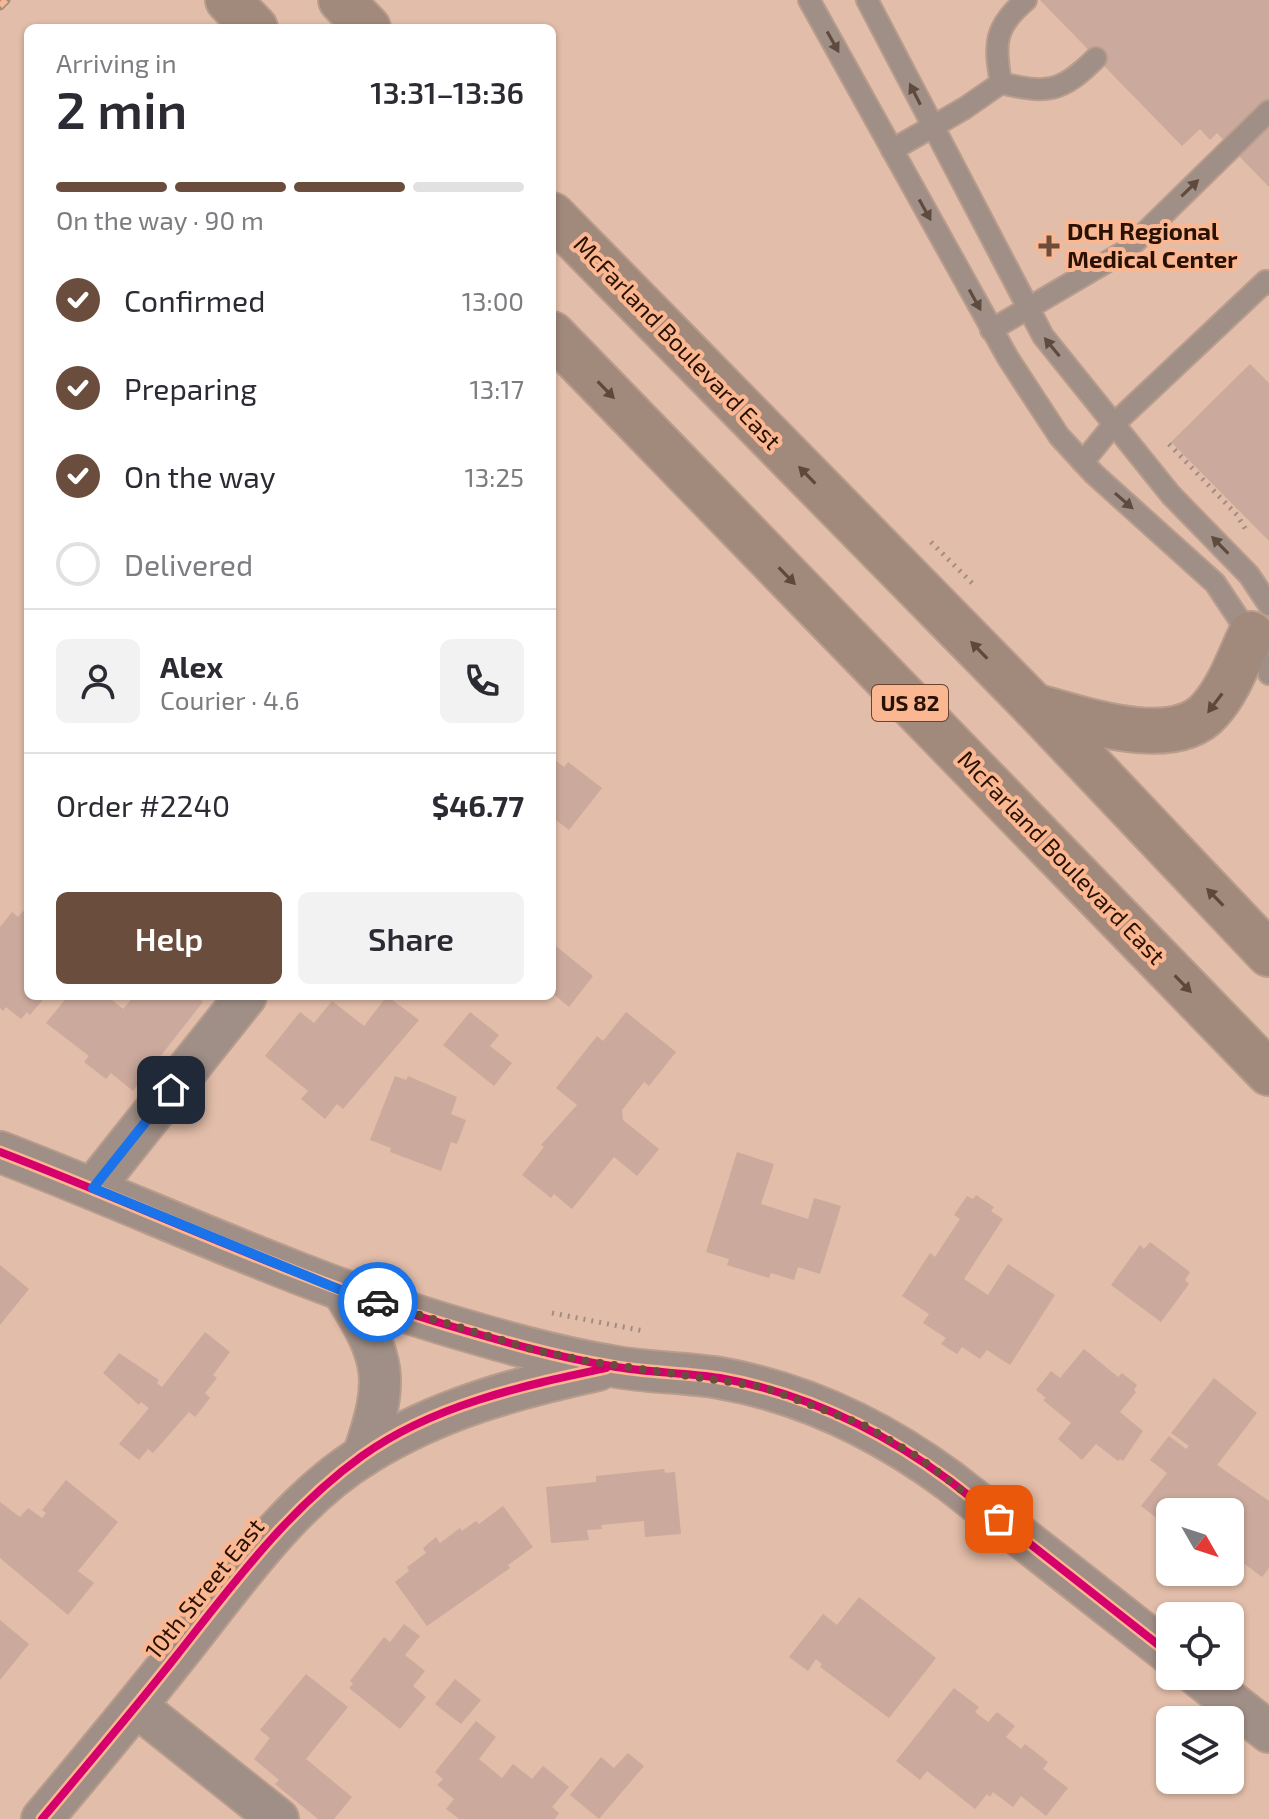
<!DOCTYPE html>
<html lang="en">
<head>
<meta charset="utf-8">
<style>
	:root { --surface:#fff; --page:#f2f2f3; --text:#2b2b33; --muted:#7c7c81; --line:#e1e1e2; --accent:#6a4d3d }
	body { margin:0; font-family:"Exo 2",sans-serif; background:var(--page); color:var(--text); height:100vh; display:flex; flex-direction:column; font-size:30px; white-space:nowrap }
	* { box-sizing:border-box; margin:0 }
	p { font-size:26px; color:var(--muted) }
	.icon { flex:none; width:44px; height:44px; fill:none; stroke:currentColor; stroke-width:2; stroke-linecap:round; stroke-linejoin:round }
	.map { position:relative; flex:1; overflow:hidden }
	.sheet { position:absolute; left:24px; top:24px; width:532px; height:976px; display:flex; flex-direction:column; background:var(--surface); border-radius:12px; box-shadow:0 2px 6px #0004 }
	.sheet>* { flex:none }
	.needle { width:52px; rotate:129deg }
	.controls { position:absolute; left:1156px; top:1498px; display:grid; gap:16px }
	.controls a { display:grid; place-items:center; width:88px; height:88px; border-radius:12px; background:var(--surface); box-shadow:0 2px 6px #0004; font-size:40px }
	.pin { position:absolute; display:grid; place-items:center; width:68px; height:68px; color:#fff; margin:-34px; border-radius:16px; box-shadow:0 4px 12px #0006 }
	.courier { position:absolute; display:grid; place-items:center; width:80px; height:80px; margin:-40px; border:6px solid #1a73e8; border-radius:50%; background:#fff; color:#222; box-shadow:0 2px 10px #0007 }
	.head em { font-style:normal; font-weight:600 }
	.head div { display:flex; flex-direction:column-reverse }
	.head { display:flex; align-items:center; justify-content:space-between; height:136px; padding:0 32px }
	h1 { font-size:52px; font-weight:600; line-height:60px }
	.bar { display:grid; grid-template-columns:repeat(4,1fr); gap:12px 8px; align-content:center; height:96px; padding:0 32px }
	.bar i { height:10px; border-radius:6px; background:var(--line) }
	.bar .on { background:var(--accent) }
	.bar p { grid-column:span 4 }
	.line { display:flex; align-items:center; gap:20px; padding:0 32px; border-top:2px solid var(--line) }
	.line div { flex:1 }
	.round { display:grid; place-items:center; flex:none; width:84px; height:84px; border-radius:12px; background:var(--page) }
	ol { padding:0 32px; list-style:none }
	li { display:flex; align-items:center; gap:24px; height:88px }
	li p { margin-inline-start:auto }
	li .icon { padding:8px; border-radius:50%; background:var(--accent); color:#fff; stroke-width:4 }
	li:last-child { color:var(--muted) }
	li i { width:44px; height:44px; border:4px solid var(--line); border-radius:50% }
	.button { display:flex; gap:16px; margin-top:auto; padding:16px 32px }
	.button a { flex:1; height:92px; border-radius:12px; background:var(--accent); color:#fff; font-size:32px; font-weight:600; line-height:92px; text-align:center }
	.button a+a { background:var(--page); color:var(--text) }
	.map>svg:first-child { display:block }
</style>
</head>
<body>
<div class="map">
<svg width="1269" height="1819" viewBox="0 0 1269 1819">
	<rect width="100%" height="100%" fill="#e2bda9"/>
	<g fill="#cba99c">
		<path d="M1040,0H1269V187L1217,133L1210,140L1200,129L1182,146Z"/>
		<path d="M1250,364L1269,383V541L1171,442Z"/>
		<path d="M552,758L564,767L568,762L602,788L569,830L556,820L552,825Z"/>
		<path d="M23,911L28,915V932L24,937L28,941V996H46L30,1015L27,1012L21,1019L6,1007L3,1011L0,1008V927L12,912L18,917Z"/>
		<path d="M552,943L593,976L569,1007L552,993Z"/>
		<path d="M68,996H107L123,1009L134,996H196L203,1002L133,1091L111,1073L106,1079L84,1062L89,1056L46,1023Z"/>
		<path d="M387,996L419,1020L343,1109L337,1104L325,1119L301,1099L308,1091L265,1056L300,1012L314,1023L332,1001L364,1026Z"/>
		<path d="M470,1012L499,1035L490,1046L512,1063L494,1086L443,1045Z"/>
		<path d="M626,1012L676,1052L649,1086L644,1082L622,1110L623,1120L659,1149L637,1176L614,1157L572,1209L554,1194L551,1198L522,1175L544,1147L541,1145L577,1105L556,1088L597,1036L603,1041Z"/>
		<path d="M395,1076L406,1080L408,1076L457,1097L451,1114L466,1120L457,1144L451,1142L441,1171L390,1152L391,1148L370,1140Z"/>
		<path d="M737,1152L774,1164L761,1204L808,1219L814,1198L841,1206L820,1274L798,1267L794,1280L771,1273L769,1278L727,1265L729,1259L706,1252Z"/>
		<path d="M976,1195L994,1207L991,1211L1003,1219L964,1279L988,1295L1008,1264L1055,1295L1010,1365L987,1350L980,1359L962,1347L957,1354L941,1344L946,1338L923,1323L929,1314L902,1296L930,1253L935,1257L960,1219L954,1215L967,1196L973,1199Z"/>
		<path d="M1150,1242L1190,1272L1185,1280L1189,1284L1161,1322L1111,1285L1140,1245L1144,1249Z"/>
		<path d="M0,1265L29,1289L0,1325Z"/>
		<path d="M205,1332L230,1352L213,1375L217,1378L205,1393L210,1398L195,1417L189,1412L153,1453L148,1449L139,1460L119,1444L149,1408L141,1402L139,1405L103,1373L119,1353L159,1380L157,1383L162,1387Z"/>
		<path d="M1084,1349L1118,1377L1122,1373L1137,1385L1134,1390L1136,1392L1120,1412L1143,1431L1123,1461L1120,1459L1118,1461L1096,1444L1082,1460L1058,1439L1071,1423L1043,1400L1046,1398L1036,1390L1051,1371L1060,1378Z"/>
		<path d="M1214,1378L1257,1413L1217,1465L1269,1501V1568L1262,1577L1230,1553V1512H1170V1528L1141,1506L1167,1473L1150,1460L1169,1436L1186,1449L1189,1446L1171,1433Z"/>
		<path d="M664,1469L665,1473L675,1472L681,1534L645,1537L644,1521L601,1525L602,1529L587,1530L589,1540L551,1543L546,1487L596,1482V1476Z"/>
		<path d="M66,1480L118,1522L78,1571L94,1583L68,1615L0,1558V1502L20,1517L28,1508L42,1518L46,1513L42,1510Z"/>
		<path d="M503,1506L533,1547L508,1565L510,1568L427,1626L395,1582L409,1571L407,1567L426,1553L423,1548L436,1537L440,1543L460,1528L462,1531L476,1521L479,1524Z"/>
		<path d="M859,1597L936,1658L889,1718L820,1667L822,1664L816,1659L808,1671L789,1657L823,1614L837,1625Z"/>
		<path d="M0,1620L29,1644L0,1680Z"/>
		<path d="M404,1624L420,1636L405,1655L425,1671L413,1686L426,1697L400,1729L349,1688L353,1684L350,1681L384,1637L390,1642Z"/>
		<path d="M306,1674L348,1707L306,1759L352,1797L334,1819H318L275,1784L279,1780L254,1759L270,1738L260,1730Z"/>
		<path d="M455,1679L481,1700L461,1724L435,1704Z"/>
		<path d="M954,1688L979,1707L975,1712L988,1722L997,1712L1015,1726L1006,1737L1021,1749L1025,1744L1048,1762L1043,1769L1068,1788L1046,1816L1021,1796L1013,1807L993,1792L990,1797L987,1794L975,1809L927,1771L920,1780L896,1761Z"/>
		<path d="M476,1721L496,1737L479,1759L502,1778L513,1764L532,1779L543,1766L569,1787L552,1807L559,1813L555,1819H459L446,1809L454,1799L437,1785L443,1779L435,1772Z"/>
		<path d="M628,1753L644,1766L599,1819L570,1795L601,1757L614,1768Z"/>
	</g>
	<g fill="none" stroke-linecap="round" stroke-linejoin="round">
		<g stroke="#b89c8c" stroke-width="24">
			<g id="lane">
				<path d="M809,0L1008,358L1059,436L1094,474L1215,583L1267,661L1269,674"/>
				<path d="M867,0L1043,336L1171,495L1249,575L1269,605"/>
				<path d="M1001,83C994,44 994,27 1026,0"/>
				<path d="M892,150L965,108L1001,83C1047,94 1061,93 1096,58"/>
				<path d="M991,330L1127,250L1269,111"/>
				<path d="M1083,462L1114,424L1266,281L1269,284"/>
			</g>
		</g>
		<g stroke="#b89c8c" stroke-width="44">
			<g id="street">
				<path d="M0,1152C149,1209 294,1279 447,1325C501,1341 556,1357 611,1366C647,1373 684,1372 720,1378C805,1393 881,1430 950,1481L1170,1654"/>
				<path d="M93,1188L246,996"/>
				<path d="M343,1291C386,1359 390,1379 363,1456"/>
				<path d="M1198,1676L1269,1732"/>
				<path d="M136,1706L278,1819"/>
				<path d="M42,1819C90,1762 137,1705 184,1646C237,1579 292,1499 366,1454C438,1409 516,1388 598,1370"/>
			</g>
		</g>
		<g stroke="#b89c8c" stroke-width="48">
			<g id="highway">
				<path d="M228,0L255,28"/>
				<path d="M341,0L368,28"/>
				<path d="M552,215L1034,706L1269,954"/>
				<path d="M552,334L1269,1073"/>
				<path d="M1034,706C1079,718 1173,753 1210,710C1229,689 1239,659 1251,634"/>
			</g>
		</g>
		<g stroke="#a08d83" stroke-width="5" stroke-dasharray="2 6" stroke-linecap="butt">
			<path d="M1169,444L1237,515L1246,530"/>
			<path d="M931,542L972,583"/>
			<path d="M552,1313L644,1331"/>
		</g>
		<use href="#lane" stroke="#a08f86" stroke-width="20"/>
		<use href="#street" stroke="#a08f86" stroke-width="40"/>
		<use href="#highway" stroke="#a1897b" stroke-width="44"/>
		<g stroke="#a18d81" stroke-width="9">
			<path id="rail" d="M0,6L6,0"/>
		</g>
		<use href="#rail" stroke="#fab791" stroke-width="6" stroke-dasharray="18" stroke-linecap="butt"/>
		<g stroke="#fab791" stroke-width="13">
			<g id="cycleway">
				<path d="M0,1152C149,1209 294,1279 447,1325C501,1341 556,1357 611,1366C647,1373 684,1372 720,1378C805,1393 881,1430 950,1481L1170,1654"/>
				<path d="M42,1819C87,1765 133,1711 177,1655C233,1584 287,1510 362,1456C433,1405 522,1386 606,1368"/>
			</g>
		</g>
		<use href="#cycleway" stroke="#d6006c" stroke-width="8"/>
	</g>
	<defs><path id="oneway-solid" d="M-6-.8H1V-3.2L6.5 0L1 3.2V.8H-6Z" transform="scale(2)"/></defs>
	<g fill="#5f4a3e">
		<use href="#oneway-solid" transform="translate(833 42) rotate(61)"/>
		<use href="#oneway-solid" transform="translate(915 94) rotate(-117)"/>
		<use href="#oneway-solid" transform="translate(1190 188) rotate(-44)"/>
		<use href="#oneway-solid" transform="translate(925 210) rotate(61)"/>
		<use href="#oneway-solid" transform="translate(975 300) rotate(61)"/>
		<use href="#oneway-solid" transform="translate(1052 347) rotate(-129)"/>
		<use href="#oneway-solid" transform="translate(1124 501) rotate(41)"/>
		<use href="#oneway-solid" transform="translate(1220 545) rotate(-134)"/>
	</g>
	<g fill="#5f4739">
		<use href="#oneway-solid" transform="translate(606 390) rotate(46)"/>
		<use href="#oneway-solid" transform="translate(807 475) rotate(-134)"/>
		<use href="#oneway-solid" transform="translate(787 576) rotate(46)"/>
		<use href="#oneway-solid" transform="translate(979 650) rotate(-134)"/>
		<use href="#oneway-solid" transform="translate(1215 703) rotate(127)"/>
		<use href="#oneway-solid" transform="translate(1215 897) rotate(-134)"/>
		<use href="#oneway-solid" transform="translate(1183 984) rotate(46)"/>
	</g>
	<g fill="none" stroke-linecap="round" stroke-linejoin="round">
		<path stroke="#6a4d3d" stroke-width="8" stroke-dasharray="0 14.4" d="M378,1302L534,1350L587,1361L763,1387L864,1425L918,1457L999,1519"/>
		<path stroke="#1a73e8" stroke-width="10" d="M171,1090L93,1188L343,1291L378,1302"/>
	</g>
	<path fill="#6a4d3d" stroke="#fab791" stroke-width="3" d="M1045 234h8v8h8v8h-8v8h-8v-8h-8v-8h8z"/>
	<g text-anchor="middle" stroke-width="8" stroke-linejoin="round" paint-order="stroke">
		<rect fill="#fab791" stroke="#68432e" stroke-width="2" x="872" y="685" width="76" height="36" rx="6"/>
		<g font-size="22" font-weight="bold" fill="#291103">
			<text x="910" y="711">US 82</text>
		</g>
		<g font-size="24" font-weight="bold" fill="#291103" stroke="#fab791" text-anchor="start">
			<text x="1067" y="240">DCH Regional<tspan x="1067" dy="28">Medical Center</tspan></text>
		</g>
		<g font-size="24" fill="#291103" stroke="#fab791">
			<text transform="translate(677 343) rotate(46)" y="8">McFarland Boulevard East</text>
			<text transform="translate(1061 858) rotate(46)" y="8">McFarland Boulevard East</text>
			<text transform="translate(205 1589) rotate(-51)" y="8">10th Street East</text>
		</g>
	</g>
</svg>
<div class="controls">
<a><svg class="needle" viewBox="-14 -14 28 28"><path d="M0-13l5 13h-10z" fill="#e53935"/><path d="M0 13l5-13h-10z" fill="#7c7c81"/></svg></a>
<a><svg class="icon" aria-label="locate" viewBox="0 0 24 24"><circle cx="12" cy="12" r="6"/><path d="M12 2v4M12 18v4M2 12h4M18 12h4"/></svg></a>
<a><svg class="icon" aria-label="layers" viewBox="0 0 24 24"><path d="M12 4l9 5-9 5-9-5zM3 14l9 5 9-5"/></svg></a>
</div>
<div class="pin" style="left:999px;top:1519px;background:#ea580c"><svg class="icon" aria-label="bag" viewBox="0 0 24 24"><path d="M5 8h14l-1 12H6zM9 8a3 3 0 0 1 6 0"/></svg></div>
<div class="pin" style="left:171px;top:1090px;background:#1f2937"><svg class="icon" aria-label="home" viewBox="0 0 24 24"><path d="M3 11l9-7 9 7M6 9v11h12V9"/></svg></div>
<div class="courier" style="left:378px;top:1302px"><svg class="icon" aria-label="car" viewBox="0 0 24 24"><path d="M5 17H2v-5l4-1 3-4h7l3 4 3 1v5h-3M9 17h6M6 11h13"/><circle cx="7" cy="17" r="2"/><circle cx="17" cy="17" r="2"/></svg></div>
<section class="sheet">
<div class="head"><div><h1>2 min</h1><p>Arriving in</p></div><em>13:31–13:36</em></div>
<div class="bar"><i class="on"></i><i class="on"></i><i class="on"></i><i></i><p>On the way · 90 m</p></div>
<ol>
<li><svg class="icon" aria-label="check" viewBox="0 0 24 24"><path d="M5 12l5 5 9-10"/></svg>Confirmed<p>13:00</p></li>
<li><svg class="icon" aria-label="check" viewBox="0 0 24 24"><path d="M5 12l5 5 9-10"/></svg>Preparing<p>13:17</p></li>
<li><svg class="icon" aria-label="check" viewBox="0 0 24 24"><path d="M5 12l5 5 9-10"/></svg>On the way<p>13:25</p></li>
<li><i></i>Delivered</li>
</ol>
<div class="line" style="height:144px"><a class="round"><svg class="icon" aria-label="person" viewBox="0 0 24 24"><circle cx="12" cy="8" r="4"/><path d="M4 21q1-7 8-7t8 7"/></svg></a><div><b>Alex</b><p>Courier · 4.6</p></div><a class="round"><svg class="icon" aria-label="phone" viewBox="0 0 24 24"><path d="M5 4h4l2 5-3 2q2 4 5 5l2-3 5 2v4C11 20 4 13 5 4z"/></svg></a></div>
<div class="line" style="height:104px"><div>Order #2240</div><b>$46.77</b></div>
<div class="button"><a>Help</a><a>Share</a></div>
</section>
</div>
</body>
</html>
